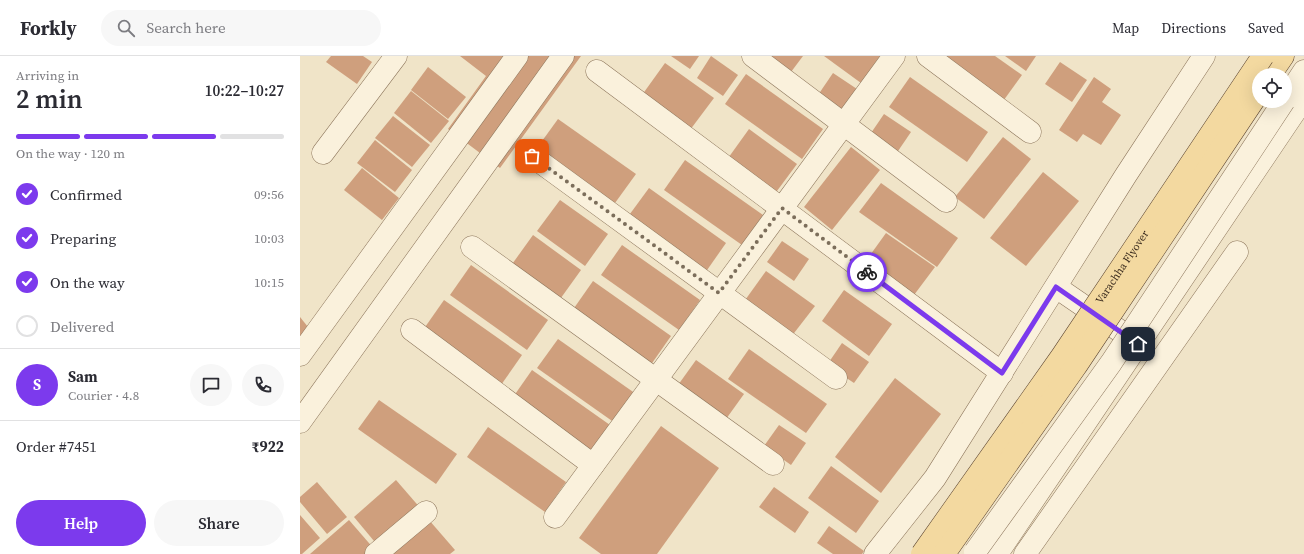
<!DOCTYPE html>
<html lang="en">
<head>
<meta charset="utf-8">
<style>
	:root { --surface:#fff; --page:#f7f7f7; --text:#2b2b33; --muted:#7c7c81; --line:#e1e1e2; --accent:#7c3aed }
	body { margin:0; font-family:"Source Serif 4",serif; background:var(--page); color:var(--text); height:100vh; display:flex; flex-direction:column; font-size:15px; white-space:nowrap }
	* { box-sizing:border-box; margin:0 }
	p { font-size:13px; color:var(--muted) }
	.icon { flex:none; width:22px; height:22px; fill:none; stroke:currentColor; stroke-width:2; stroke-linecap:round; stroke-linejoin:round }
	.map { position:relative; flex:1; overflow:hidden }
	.sheet { display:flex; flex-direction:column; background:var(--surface); width:300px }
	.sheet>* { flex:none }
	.controls { position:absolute; left:952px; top:12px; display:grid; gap:8px }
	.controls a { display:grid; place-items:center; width:40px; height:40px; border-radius:50%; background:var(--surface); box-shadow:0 4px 16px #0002; font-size:20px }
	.pin { position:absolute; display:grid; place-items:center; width:34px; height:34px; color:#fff; margin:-17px; border-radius:8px; box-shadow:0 2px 6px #0006 }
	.courier { position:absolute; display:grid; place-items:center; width:40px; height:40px; margin:-20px; border:3px solid #7c3aed; border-radius:50%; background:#fff; color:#222; box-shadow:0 1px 5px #0007 }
	.headline em { font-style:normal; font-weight:600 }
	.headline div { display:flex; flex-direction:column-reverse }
	.headline { display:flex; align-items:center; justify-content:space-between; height:68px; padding:0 16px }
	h1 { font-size:26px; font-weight:600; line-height:30px }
	.bar { display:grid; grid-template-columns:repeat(4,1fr); gap:6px 4px; align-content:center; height:48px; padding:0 16px }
	.bar i { height:5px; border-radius:3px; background:var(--line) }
	.bar .current { background:var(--accent) }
	.bar p { grid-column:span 4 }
	.line { display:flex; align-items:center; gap:10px; padding:0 16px; border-top:1px solid var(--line) }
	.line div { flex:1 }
	.round { display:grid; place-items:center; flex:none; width:42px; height:42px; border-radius:21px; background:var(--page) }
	ol { padding:0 16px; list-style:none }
	li { display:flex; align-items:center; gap:12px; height:44px }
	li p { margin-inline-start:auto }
	li .icon { padding:4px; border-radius:50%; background:var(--accent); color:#fff; stroke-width:4 }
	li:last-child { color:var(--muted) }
	li i { width:22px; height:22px; border:2px solid var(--line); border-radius:50% }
	.primary-button { display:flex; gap:8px; margin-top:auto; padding:8px 16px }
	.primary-button a { flex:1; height:46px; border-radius:24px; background:var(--accent); color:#fff; font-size:16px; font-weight:600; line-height:46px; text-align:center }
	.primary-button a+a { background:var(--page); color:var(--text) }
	header { display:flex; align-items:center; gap:24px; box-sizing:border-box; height:56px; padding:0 20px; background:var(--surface); border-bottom:1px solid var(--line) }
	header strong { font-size:19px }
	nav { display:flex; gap:22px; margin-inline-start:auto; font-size:14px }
	.search { width:280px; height:36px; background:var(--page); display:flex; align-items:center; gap:10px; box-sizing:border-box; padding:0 14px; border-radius:22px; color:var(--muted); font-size:15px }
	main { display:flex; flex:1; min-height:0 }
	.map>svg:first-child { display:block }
</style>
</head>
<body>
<header>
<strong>Forkly</strong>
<div class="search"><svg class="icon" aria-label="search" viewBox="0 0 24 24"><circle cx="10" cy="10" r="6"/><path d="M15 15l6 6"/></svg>Search here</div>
<nav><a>Map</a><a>Directions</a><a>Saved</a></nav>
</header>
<main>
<section class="sheet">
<div class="headline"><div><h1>2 min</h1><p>Arriving in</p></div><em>10:22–10:27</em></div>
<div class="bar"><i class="current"></i><i class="current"></i><i class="current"></i><i></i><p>On the way · 120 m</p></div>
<ol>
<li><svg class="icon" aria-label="check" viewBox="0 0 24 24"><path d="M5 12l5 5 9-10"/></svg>Confirmed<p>09:56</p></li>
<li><svg class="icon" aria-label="check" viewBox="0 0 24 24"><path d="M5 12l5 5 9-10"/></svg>Preparing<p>10:03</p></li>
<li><svg class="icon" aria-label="check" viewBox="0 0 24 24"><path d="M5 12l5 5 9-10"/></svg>On the way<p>10:15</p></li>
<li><i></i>Delivered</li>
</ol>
<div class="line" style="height:72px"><b class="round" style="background:var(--accent);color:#fff">S</b><div><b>Sam</b><p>Courier · 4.8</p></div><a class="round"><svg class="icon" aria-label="chat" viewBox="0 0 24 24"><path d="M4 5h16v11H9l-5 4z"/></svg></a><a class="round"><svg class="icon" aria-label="phone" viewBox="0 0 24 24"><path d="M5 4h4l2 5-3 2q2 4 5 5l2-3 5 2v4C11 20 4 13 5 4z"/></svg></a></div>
<div class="line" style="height:52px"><div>Order #7451</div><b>₹922</b></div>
<div class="primary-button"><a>Help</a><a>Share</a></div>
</section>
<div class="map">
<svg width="1004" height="498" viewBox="0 0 1004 498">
	<rect width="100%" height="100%" fill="#f0e4c8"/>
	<g fill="#cf9f7d">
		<path d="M31,0H63L72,6L57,28L26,6Z"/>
		<path d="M160,0H281L200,112L148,73L186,20Z"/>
		<path d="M371,0H399L390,13Z"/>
		<path d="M411,0L438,19L423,40L397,22Z"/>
		<path d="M460,0H503L488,20Z"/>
		<path d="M524,0H580L561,27Z"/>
		<path d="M632,0H695L722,19L701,48Z"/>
		<path d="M705,0H736L726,15Z"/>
		<path d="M760,6L787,24L772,46L745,28Z"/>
		<path d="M365,7L414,42L390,74L342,39Z"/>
		<path d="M128,11L166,41L148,63L111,34Z"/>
		<path d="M533,17L560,35L545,57L518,39Z"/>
		<path d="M446,18L523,73L502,103L425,48Z"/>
		<path d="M610,21L688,76L667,106L589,51Z"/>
		<path d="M794,21L811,33L802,46L821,59L801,89L783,78L777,86L759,74Z"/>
		<path d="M111,35L149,65L131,87L94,57Z"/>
		<path d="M584,58L611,76L596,98L569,80Z"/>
		<path d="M93,60L130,89L112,111L75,82Z"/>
		<path d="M258,63L336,118L315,147L237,92Z"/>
		<path d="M449,73L497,108L474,139L426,105Z"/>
		<path d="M703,81L731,103L684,163L655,141Z"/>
		<path d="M75,84L112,114L95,136L57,107Z"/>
		<path d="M551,91L580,114L532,174L504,151Z"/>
		<path d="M385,104L463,159L442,189L364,134Z"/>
		<path d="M62,112L99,142L82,164L44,134Z"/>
		<path d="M743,116L779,145L726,210L690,182Z"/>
		<path d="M581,127L658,182L637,211L559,156Z"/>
		<path d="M349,132L426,187L405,217L327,162Z"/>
		<path d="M260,144L308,178L285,210L237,175Z"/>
		<path d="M586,177L635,211L611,243L563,209Z"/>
		<path d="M233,179L281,214L258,246L210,211Z"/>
		<path d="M482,185L509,203L494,225L467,206Z"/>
		<path d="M322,189L400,244L379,274L301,219Z"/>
		<path d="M171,209L248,264L227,294L150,239Z"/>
		<path d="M466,215L515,250L491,281L443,247Z"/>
		<path d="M293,225L371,280L350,310L272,255Z"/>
		<path d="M544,234L592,268L569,300L522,265Z"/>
		<path d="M144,244L222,299L201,329L123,274Z"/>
		<path d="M0,261L12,276L0,285Z"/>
		<path d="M258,283L336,338L315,367L237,312Z"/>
		<path d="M542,287L569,306L554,327L527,309Z"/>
		<path d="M449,293L527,348L506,377L428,323Z"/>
		<path d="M396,304L444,338L421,370L373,336Z"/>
		<path d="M232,314L310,369L289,399L211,344Z"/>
		<path d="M595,322L641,358L581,437L535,401Z"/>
		<path d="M79,344L157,398L136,428L58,373Z"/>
		<path d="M479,369L506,387L491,409L464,390Z"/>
		<path d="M361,370L419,412L357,498H301L279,482Z"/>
		<path d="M188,371L266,426L245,456L167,401Z"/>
		<path d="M531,410L579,445L556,477L508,442Z"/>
		<path d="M96,424L122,454L79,491L54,461Z"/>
		<path d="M17,426L47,461L27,478L0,446V441Z"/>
		<path d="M474,431L509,456L495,477L459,451Z"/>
		<path d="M0,459L20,482L2,498H0Z"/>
		<path d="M49,464L75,494L70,498H10Z"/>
		<path d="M129,464L155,494L150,498H90Z"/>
		<path d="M529,470L564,495L562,498H533L517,487Z"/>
	</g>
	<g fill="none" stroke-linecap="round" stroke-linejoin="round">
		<g stroke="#8d765c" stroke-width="23">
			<g id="minor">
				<path d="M453,0L646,145"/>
				<path d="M628,0L730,76"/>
				<path d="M297,15L702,317"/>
				<path d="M985,44L1004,15"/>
				<path d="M23,97L96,0"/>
				<path d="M232,100L536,322"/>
				<path d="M172,191L473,408"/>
				<path d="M756,231L839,288"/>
				<path d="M112,274L293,409"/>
				<path d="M0,299L217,0"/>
				<path d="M0,366L263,0"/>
				<path d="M255,461L594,0"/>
				<path d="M76,498L126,456"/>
				<path d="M575,498L635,422L826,119L904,0"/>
				<path d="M695,498L701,492L1004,42"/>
				<path d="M725,498L937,196"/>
			</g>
		</g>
		<g stroke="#5b4430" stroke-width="23">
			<path id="major" d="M970,19L983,0"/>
		</g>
		<use href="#minor" stroke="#faf1dc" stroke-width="22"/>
		<use href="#major" stroke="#f3d9a0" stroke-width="22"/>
		<g stroke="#8d765c" stroke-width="23" stroke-linecap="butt">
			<path id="minor-bridge" d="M675,496L811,307L984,45"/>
		</g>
		<g stroke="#5b4430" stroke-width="23" stroke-linecap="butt">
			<g id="major-bridge">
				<path id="s1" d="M622,498L762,300L963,0"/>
				<path d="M644,498L776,310L959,36"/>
			</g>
		</g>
		<use href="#minor-bridge" stroke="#faf1dc" stroke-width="22"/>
		<use href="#major-bridge" stroke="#f3d9a0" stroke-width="22"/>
	</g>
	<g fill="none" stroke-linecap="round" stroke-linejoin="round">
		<path stroke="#7c6e5b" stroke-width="4" stroke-dasharray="0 7.2" d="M232,100L419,237L482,152L567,216"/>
		<path stroke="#7c3aed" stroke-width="5" d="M567,216L702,317L756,231L838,288"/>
	</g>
	<g text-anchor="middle" stroke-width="3.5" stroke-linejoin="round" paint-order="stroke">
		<g font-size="11" fill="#3d2e20" stroke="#f7eed8">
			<text dy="4" stroke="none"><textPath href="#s1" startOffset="350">Varachha Flyover</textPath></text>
		</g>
	</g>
</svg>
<div class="controls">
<a><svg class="icon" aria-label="locate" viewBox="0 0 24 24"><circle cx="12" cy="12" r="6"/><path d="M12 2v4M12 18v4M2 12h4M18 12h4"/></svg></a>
</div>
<div class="pin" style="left:232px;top:100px;background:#ea580c"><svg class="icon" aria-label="bag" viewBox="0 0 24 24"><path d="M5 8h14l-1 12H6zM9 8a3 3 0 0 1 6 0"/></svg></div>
<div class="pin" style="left:838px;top:288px;background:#1f2937"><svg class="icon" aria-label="home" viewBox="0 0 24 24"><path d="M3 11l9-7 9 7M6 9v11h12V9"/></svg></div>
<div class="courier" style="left:567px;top:216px"><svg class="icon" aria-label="bike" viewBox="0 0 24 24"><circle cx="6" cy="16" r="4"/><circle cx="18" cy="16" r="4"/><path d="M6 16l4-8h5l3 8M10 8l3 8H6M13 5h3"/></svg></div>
</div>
</main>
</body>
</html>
